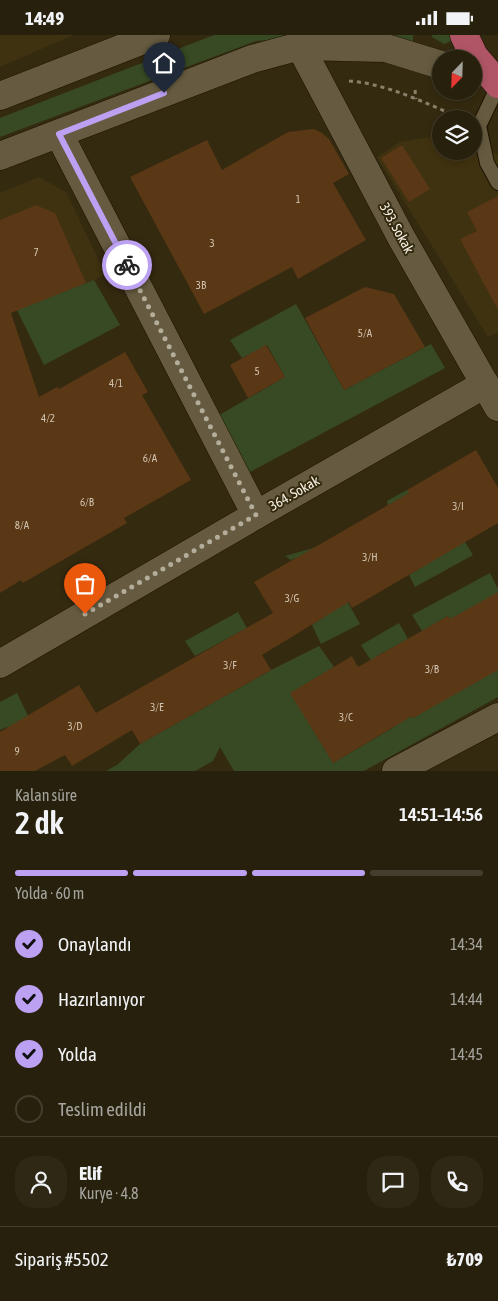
<!DOCTYPE html>
<html lang="tr">
<head>
<meta charset="utf-8">
<style>
	:root { --surface:#27200c; --page:#2f2815; --text:#f1f3f6; --muted:#a4a39d; --line:#433e2d; --accent:#bca0f2 }
	body { margin:0; font-family:"Asap Condensed",sans-serif; background:var(--page); color:var(--text); height:100vh; display:flex; flex-direction:column; font-size:19px; white-space:nowrap }
	* { box-sizing:border-box; margin:0 }
	p { font-size:16px; color:var(--muted) }
	.icon { flex:none; width:28px; height:28px; fill:none; stroke:currentColor; stroke-width:2; stroke-linecap:round; stroke-linejoin:round }
	.map { position:relative; height:736px; overflow:hidden }
	.panel { display:flex; flex-direction:column; background:var(--surface); flex:1 }
	.panel>* { flex:none }
	.needle { width:32px; rotate:203deg }
	.buttons { position:absolute; left:432px; top:15px; display:grid; gap:10px }
	.buttons a { display:grid; place-items:center; width:50px; height:50px; border-radius:50%; background:var(--surface); box-shadow:0 2px 8px #0003,0 0 0 1px var(--line); font-size:25px }
	.pin { position:absolute; display:grid; place-items:center; width:42px; height:42px; color:#fff; margin:-51px -21px; border-radius:50% 50% 50% 0; rotate:-45deg; box-shadow:0 0 5px #0007 }
	.pin .icon { rotate:45deg }
	.courier { position:absolute; display:grid; place-items:center; width:50px; height:50px; margin:-25px; border:4px solid #bca0f2; border-radius:50%; background:#fff; color:#222; box-shadow:0 1px 6px #0007 }
	.head em { font-style:normal; font-weight:600 }
	.head div { display:flex; flex-direction:column-reverse }
	.head { display:flex; align-items:center; justify-content:space-between; height:85px; padding:0 15px }
	h1 { font-size:32px; font-weight:600; line-height:38px }
	.bar { display:grid; grid-template-columns:repeat(4,1fr); gap:8px 5px; align-content:center; height:60px; padding:0 15px }
	.bar i { height:6px; border-radius:4px; background:var(--line) }
	.bar .on { background:var(--accent) }
	.bar p { grid-column:span 4 }
	.line { display:flex; align-items:center; gap:12px; padding:0 15px; border-top:1px solid var(--line) }
	.line div { flex:1 }
	.round { display:grid; place-items:center; flex:none; width:52px; height:52px; border-radius:20px; background:var(--page) }
	ol { padding:0 15px; list-style:none }
	li { display:flex; align-items:center; gap:15px; height:55px }
	li p { margin-inline-start:auto }
	li .icon { padding:5px; border-radius:50%; background:var(--accent); color:#111; stroke-width:4 }
	li:last-child { color:var(--muted) }
	li i { width:28px; height:28px; border:2px solid var(--line); border-radius:50% }
	.status { display:flex; justify-content:space-between; align-items:center; height:35px; padding:0 25px; background:var(--surface); direction:ltr }
	.status svg { height:14px; fill:currentColor }
	.map>svg:first-child { display:block }
</style>
</head>
<body>
<div class="status"><b>14:49</b><svg viewBox="0 0 49 12"><path d="M0 12V9h3v3zM5 12V6h3v6zM10 12V3h3v9zM15 12V0h3v12zM26 1h20v11H26zM47 4h2v5h-2z"/></svg></div>
<div class="map">
<svg width="498" height="736" viewBox="0 0 498 736">
	<rect width="100%" height="100%" fill="#342a10"/>
	<g fill="#3f3210">
		<path d="M0,0H74L0,32Z"/>
		<path d="M441,100V116H474V108L498,120V297L488,302L377,122L400,107Z"/>
		<path d="M39,142L66,157L106,240L0,282V158Z"/>
	</g>
	<g fill="#384a24">
		<path d="M214,0H413V7L323,1L256,6L0,102V83Z"/>
		<path d="M432,0H451V6L444,9L432,2Z"/>
		<path d="M94,245L120,290L44,330L17,275Z"/>
		<path d="M296,269L344,355L431,309L445,333L248,438L216,382L285,342L267,310L242,323L230,305Z"/>
		<path d="M407,455L465,507L473,520L415,552L409,540L424,531L388,471L387,466Z"/>
		<path d="M317,512L360,589L321,609L312,590L330,578L296,523L291,525L285,521Z"/>
		<path d="M490,538L498,554V662L364,736H234L220,712L213,726L195,736H106L117,730L140,709L271,635L319,611L334,632L291,658L333,728L394,692L400,660L413,683L482,641L448,581L422,596L412,580Z"/>
		<path d="M238,577L247,593L195,621L185,606Z"/>
		<path d="M399,588L408,604L377,621L375,632L361,610Z"/>
		<path d="M17,658L31,687L11,699L7,692L0,695V667Z"/>
	</g>
	<g fill="#5a3715">
		<path d="M314,94L322,98L329,104L349,139L333,148L366,205L298,244L292,232L204,279L130,142L207,105L222,135L288,97Z"/>
		<path d="M402,110L430,154L409,167L381,123Z"/>
		<path d="M498,161V275L460,204L477,196L467,177Z"/>
		<path d="M36,170L55,178L86,248L11,278L39,362L57,352L59,354L125,317L148,357L142,360L191,445L124,483L127,488L23,548L21,545L0,558V185Z"/>
		<path d="M365,252L394,259L425,312L344,355L305,283Z"/>
		<path d="M266,310L285,342L248,363L230,330Z"/>
		<path d="M476,415L498,453V488L352,573L349,567L262,620L271,635L140,709L132,695L72,731L65,720L35,736H0V697L79,650L96,678L273,578L254,547L296,523L409,458L407,455Z"/>
		<path d="M498,557V635L413,683L412,681L333,728L290,658L352,621L358,632L448,581L450,584Z"/>
	</g>
	<g fill="none" stroke-linecap="round" stroke-linejoin="round">
		<g stroke="#1c1200" stroke-width="16">
			<path id="service" d="M498,51L479,91L487,128L498,148"/>
		</g>
		<g stroke="#1c1200" stroke-width="29">
			<g id="minor">
				<path d="M300,11L401,202L498,372"/>
				<path d="M59,99L256,480"/>
				<path d="M0,629L256,480L485,349"/>
				<path d="M396,736L498,682"/>
			</g>
		</g>
		<g stroke="#1c1200" stroke-width="29">
			<g id="secondary">
				<path d="M0,61L156,0"/>
				<path d="M0,121L252,24L300,11L386,13L441,30"/>
			</g>
		</g>
		<g stroke="#1c1200" stroke-width="29">
			<path id="primary" d="M464,0L474,21L498,49"/>
		</g>
		<g stroke="#88806a" stroke-width="3" stroke-dasharray="4 4" stroke-linecap="butt">
			<path d="M349,46C388,49 425,68 461,83"/>
			<path d="M415,55L416,64"/>
		</g>
		<use href="#service" stroke="#665b40" stroke-width="14"/>
		<use href="#minor" stroke="#665b40" stroke-width="28"/>
		<use href="#secondary" stroke="#665b40" stroke-width="28"/>
		<use href="#primary" stroke="#af5566" stroke-width="28"/>
	</g>
	<g fill="none" stroke-linecap="round" stroke-linejoin="round">
		<path stroke="#b4ad9a" stroke-width="5" stroke-dasharray="0 9" d="M85,579L256,480L127,230"/>
		<path stroke="#bca0f2" stroke-width="6" d="M127,230L59,99L164,58"/>
	</g>
	<g text-anchor="middle" stroke-width="4" stroke-linejoin="round" paint-order="stroke">
		<g font-size="11" fill="#d1c4b0">
			<text x="298" y="168">1</text>
			<text x="212" y="212">3</text>
			<text x="36" y="221">7</text>
			<text x="201" y="254">3B</text>
			<text x="365" y="302">5/A</text>
			<text x="257" y="340">5</text>
			<text x="116" y="352">4/1</text>
			<text x="48" y="387">4/2</text>
			<text x="150" y="427">6/A</text>
			<text x="87" y="471">6/B</text>
			<text x="458" y="475">3/I</text>
			<text x="22" y="494">8/A</text>
			<text x="370" y="526">3/H</text>
			<text x="292" y="567">3/G</text>
			<text x="230" y="634">3/F</text>
			<text x="432" y="638">3/B</text>
			<text x="157" y="676">3/E</text>
			<text x="346" y="686">3/C</text>
			<text x="75" y="695">3/D</text>
			<text x="17" y="720">9</text>
		</g>
		<g font-size="14" fill="#f9f3e4" stroke="#342a10">
			<text transform="translate(397 193) rotate(61)" y="5">393. Sokak</text>
			<text transform="translate(294 458) rotate(-30)" y="5">364. Sokak</text>
		</g>
	</g>
</svg>
<div class="buttons">
<a><svg class="needle" viewBox="-14 -14 28 28"><path d="M0-13l5 13h-10z" fill="#e53935"/><path d="M0 13l5-13h-10z" fill="#a4a39d"/></svg></a>
<a><svg class="icon" aria-label="layers" viewBox="0 0 24 24"><path d="M12 4l9 5-9 5-9-5zM3 14l9 5 9-5"/></svg></a>
</div>
<div class="pin" style="left:85px;top:579px;background:#ea580c"><svg class="icon" aria-label="bag" viewBox="0 0 24 24"><path d="M5 8h14l-1 12H6zM9 8a3 3 0 0 1 6 0"/></svg></div>
<div class="pin" style="left:164px;top:58px;background:#1f2937"><svg class="icon" aria-label="home" viewBox="0 0 24 24"><path d="M3 11l9-7 9 7M6 9v11h12V9"/></svg></div>
<div class="courier" style="left:127px;top:230px"><svg class="icon" aria-label="bike" viewBox="0 0 24 24"><circle cx="6" cy="16" r="4"/><circle cx="18" cy="16" r="4"/><path d="M6 16l4-8h5l3 8M10 8l3 8H6M13 5h3"/></svg></div>
</div>
<section class="panel">
<div class="head"><div><h1>2 dk</h1><p>Kalan süre</p></div><em>14:51–14:56</em></div>
<div class="bar"><i class="on"></i><i class="on"></i><i class="on"></i><i></i><p>Yolda · 60 m</p></div>
<ol>
<li><svg class="icon" aria-label="check" viewBox="0 0 24 24"><path d="M5 12l5 5 9-10"/></svg>Onaylandı<p>14:34</p></li>
<li><svg class="icon" aria-label="check" viewBox="0 0 24 24"><path d="M5 12l5 5 9-10"/></svg>Hazırlanıyor<p>14:44</p></li>
<li><svg class="icon" aria-label="check" viewBox="0 0 24 24"><path d="M5 12l5 5 9-10"/></svg>Yolda<p>14:45</p></li>
<li><i></i>Teslim edildi</li>
</ol>
<div class="line" style="height:90px"><a class="round"><svg class="icon" aria-label="person" viewBox="0 0 24 24"><circle cx="12" cy="8" r="4"/><path d="M4 21q1-7 8-7t8 7"/></svg></a><div><b>Elif</b><p>Kurye · 4.8</p></div><a class="round"><svg class="icon" aria-label="chat" viewBox="0 0 24 24"><path d="M4 5h16v11H9l-5 4z"/></svg></a><a class="round"><svg class="icon" aria-label="phone" viewBox="0 0 24 24"><path d="M5 4h4l2 5-3 2q2 4 5 5l2-3 5 2v4C11 20 4 13 5 4z"/></svg></a></div>
<div class="line" style="height:65px"><div>Sipariş #5502</div><b>₺709</b></div>
</section>
</body>
</html>
